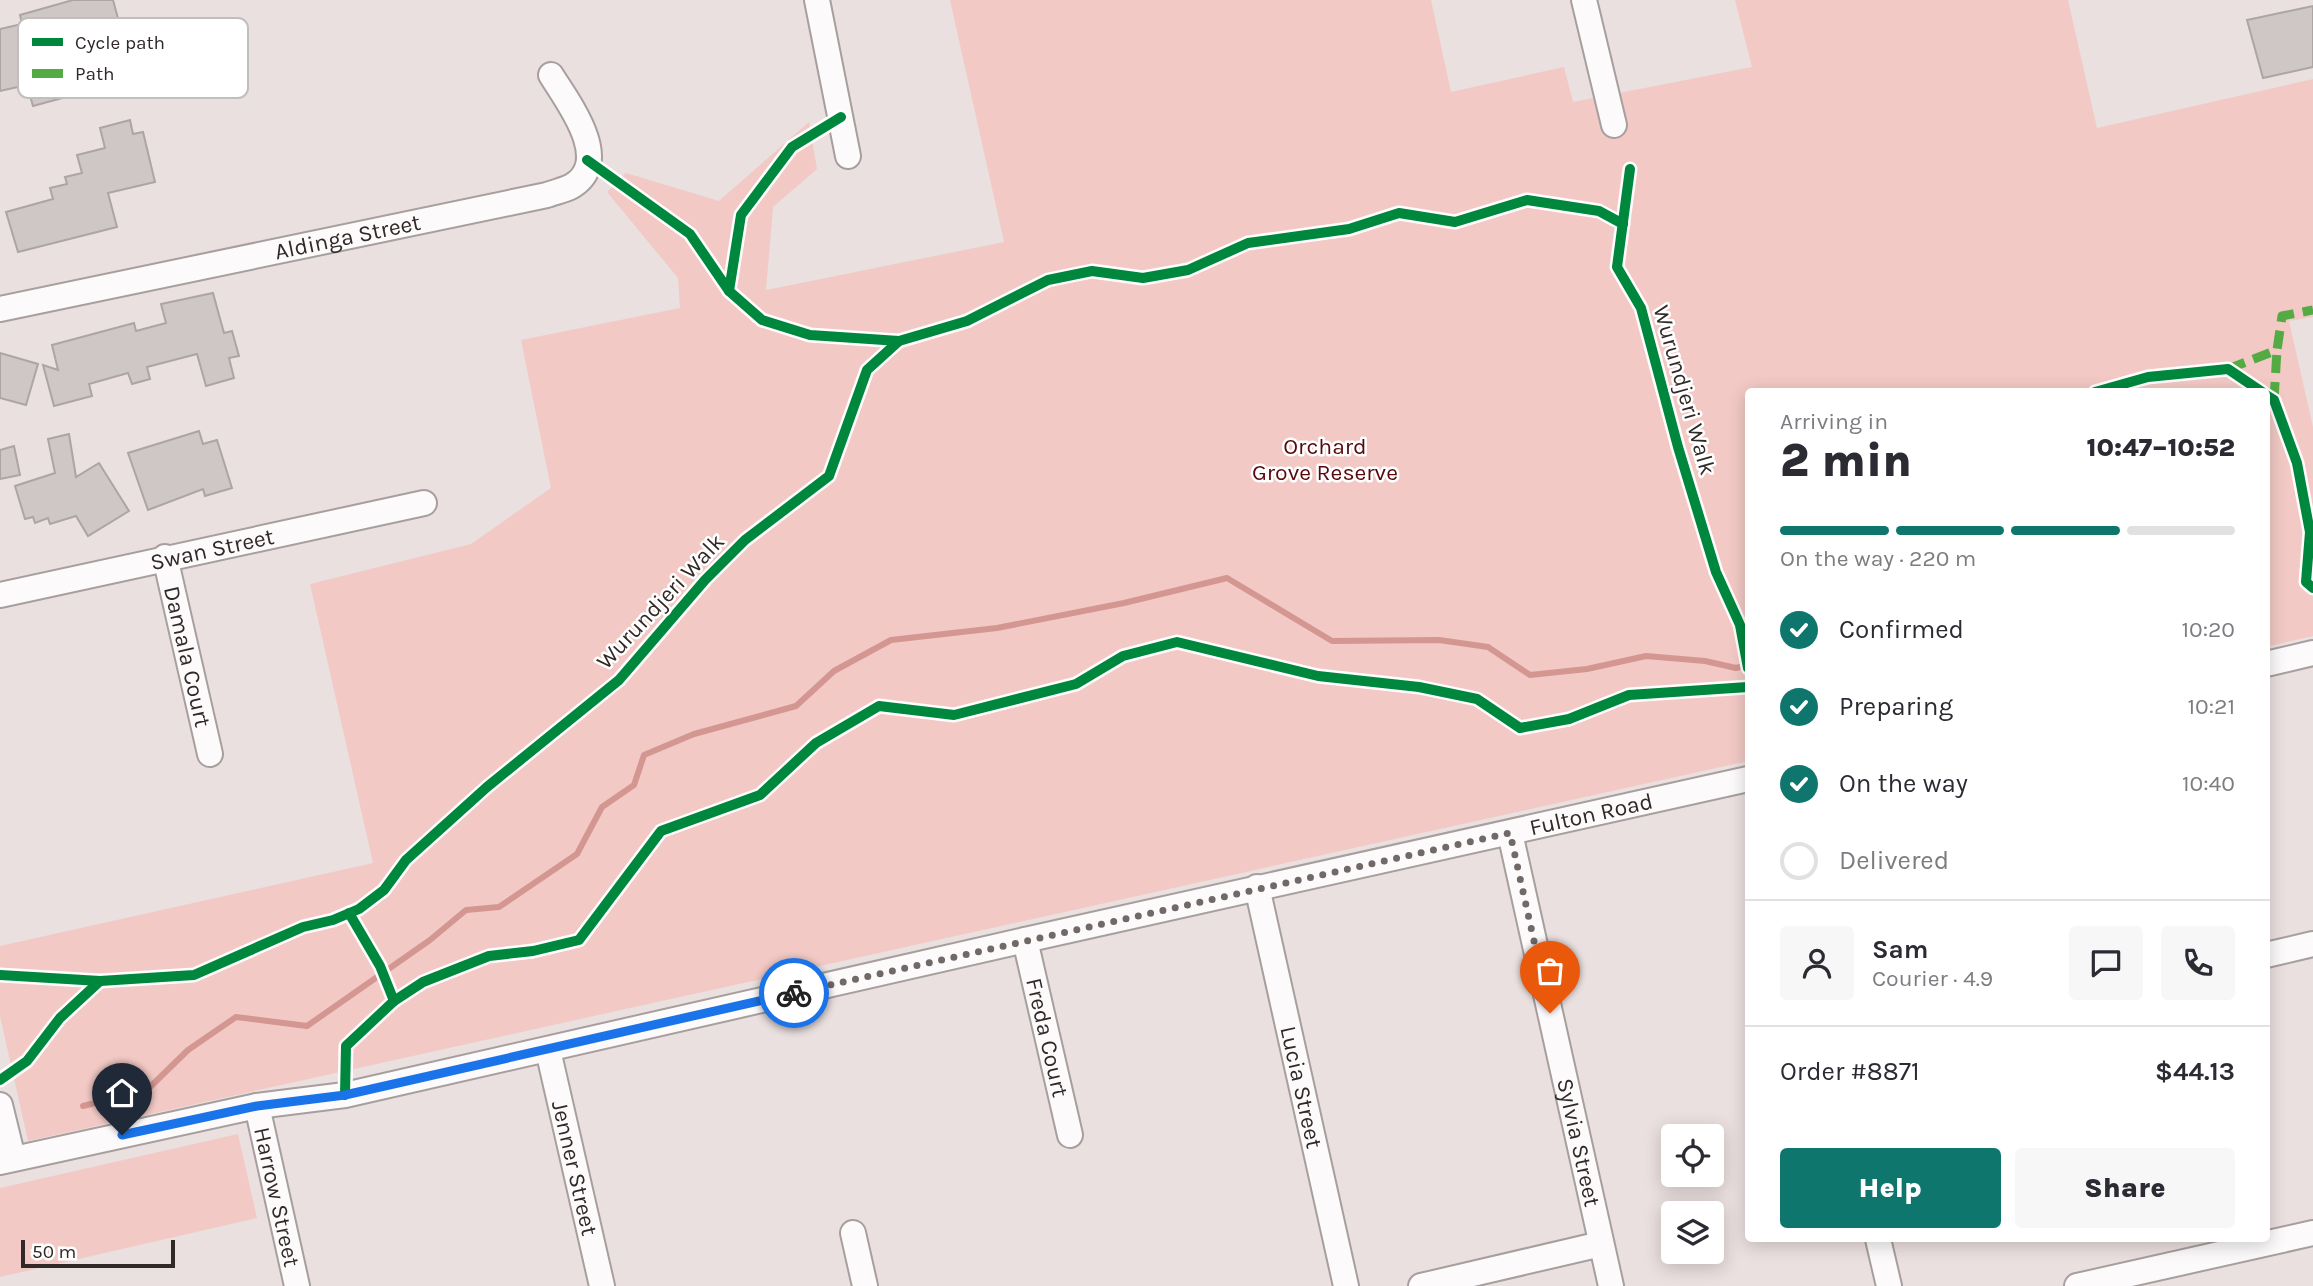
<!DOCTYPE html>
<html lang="en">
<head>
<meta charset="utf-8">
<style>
	:root { --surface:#fff; --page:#f7f7f7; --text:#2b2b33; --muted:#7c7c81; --line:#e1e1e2; --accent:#0f766e }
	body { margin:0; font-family:Karla,sans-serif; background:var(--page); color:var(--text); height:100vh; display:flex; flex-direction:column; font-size:26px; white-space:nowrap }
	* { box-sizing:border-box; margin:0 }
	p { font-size:23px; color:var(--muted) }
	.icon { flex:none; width:38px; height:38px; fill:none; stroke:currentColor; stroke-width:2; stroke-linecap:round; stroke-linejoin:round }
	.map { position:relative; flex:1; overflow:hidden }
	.panel { position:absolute; left:1745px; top:388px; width:525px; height:854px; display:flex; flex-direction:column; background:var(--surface); border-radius:7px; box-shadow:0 4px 18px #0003 }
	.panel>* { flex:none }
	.fabs { position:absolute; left:1661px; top:1124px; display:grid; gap:14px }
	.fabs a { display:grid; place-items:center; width:63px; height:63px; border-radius:7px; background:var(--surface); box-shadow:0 4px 18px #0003; font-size:35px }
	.scale { position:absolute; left:21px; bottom:18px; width:154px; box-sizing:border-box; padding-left:7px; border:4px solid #302928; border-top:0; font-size:19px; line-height:24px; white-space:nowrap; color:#302928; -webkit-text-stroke:5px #fff; paint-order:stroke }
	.pin { position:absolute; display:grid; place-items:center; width:60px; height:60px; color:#fff; margin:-72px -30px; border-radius:50% 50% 50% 0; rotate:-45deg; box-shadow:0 0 7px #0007 }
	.pin .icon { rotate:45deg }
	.courier { position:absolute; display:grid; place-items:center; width:70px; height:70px; margin:-35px; border:5px solid #1a73e8; border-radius:50%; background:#fff; color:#222; box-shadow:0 2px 9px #0007 }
	.summary em { font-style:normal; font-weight:800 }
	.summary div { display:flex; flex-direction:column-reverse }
	.summary { display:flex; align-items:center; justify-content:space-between; height:119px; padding:0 35px }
	h1 { font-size:46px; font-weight:800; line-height:52px }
	.bar { display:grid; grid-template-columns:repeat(4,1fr); gap:10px 7px; align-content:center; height:84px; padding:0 35px }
	.bar i { height:9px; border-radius:5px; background:var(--line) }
	.bar .current { background:var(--accent) }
	.bar p { grid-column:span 4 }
	.line { display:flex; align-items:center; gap:18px; padding:0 35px; border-top:2px solid var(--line) }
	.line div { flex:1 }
	.round { display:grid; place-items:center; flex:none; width:74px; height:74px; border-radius:7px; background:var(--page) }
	ol { padding:0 35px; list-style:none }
	li { display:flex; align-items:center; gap:21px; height:77px }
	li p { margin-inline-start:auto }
	li .icon { padding:7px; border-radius:50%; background:var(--accent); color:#fff; stroke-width:4 }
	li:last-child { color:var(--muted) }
	li i { width:38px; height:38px; border:4px solid var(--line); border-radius:50% }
	.action { display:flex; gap:14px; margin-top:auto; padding:14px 35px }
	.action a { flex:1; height:80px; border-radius:7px; background:var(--accent); color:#fff; font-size:28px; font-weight:800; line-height:80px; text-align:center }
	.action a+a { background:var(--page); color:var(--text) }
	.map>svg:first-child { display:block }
</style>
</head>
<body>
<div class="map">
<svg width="2313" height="1286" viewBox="0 0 2313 1286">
	<rect width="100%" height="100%" fill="#eae0df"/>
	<g fill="#f2c9c5">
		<path d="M950,0H1431L1451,92L1564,67L1573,102L1752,67L1735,0H2068L2097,128L2313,79V317L2289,321L2313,427V636L2266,647V392H1748V761L28,1141L0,1016V946L373,863L310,584L471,544L551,488L521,340L680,308L678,278L607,192L626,173L719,201L809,122L817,169L773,207L766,290L1004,242Z"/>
		<path d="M238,1134L257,1218L0,1277V1188Z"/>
	</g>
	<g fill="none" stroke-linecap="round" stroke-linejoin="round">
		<path stroke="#d49691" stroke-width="6" d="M83,1106L147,1090L188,1050L236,1017L307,1026L430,940L466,910L499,907L577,854L602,807L634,785L644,755L694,734L796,706L834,671L891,640L997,628L1124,603L1227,578L1332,641L1439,640L1488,647L1530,675L1587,669L1646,656L1705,661L1736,668L1748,665"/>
	</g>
	<g fill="#cec7c6" stroke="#aca5a4" stroke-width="2">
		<path d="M73,0H113L119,22L112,24L124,71L75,85L77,94L33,106L27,85L0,91V29L22,24L20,15Z"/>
		<path d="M2313,6V67L2263,78L2247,20Z"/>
		<path d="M130,120L133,134L143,132L155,182L108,193L117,227L18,252L6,212L53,199L50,188L67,184L65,177L82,173L77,155L105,148L100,128Z"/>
		<path d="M213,293L224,333L232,331L239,356L229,358L234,378L206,386L197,354L147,367L150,379L132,384L128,373L89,384L92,396L54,406L43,365L58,370L52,345L134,323L136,331L166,323L161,304Z"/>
		<path d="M0,353L38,364L26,405L0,398Z"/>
		<path d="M199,431L203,444L217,440L232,488L205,496L203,489L148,510L128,453Z"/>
		<path d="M69,434L76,477L99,463L129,511L88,536L76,516L50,524L48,518L35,523L33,517L25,519L15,486L55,473L48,439Z"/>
		<path d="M14,446L20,475L0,479V450Z"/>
	</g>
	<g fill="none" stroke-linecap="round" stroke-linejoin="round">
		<g stroke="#a69f9e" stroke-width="28">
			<g id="street">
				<path d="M817,0L848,156"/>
				<path d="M1584,0L1614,125"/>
				<path id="s1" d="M0,309L547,195C555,192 565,190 572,186C614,161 567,101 551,75"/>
				<path id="s2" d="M165,557L210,754"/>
				<path id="s3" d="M0,595L424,503"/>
				<path d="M2266,664L2313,653"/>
				<path id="s4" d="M1510,833L1611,1286"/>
				<path id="s5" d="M1257,887L1346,1286"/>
				<path id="s6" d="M1025,940L1070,1135"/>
				<path d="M2266,955L2313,944"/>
				<path id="s7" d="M548,1050L602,1286"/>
				<path d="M0,1105L13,1158"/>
				<path id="s8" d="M257,1106L297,1286"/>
				<path id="s9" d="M0,1162L257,1106L345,1095L1025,940L1748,779"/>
				<path d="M853,1233L865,1286"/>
				<path d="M1878,1239L1889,1286"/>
				<path d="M1421,1286L1601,1244"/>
				<path d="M2077,1286L2313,1233"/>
			</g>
		</g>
		<use href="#street" stroke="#fcfafa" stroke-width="24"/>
		<g stroke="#54ab44" stroke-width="9" stroke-dasharray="18 9" stroke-linecap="butt">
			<path d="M2228,369L2277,350L2282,316L2313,310"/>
			<path d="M2274,400L2277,350"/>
		</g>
		<g stroke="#fff" stroke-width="15">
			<g id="cycleway">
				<path d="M587,160L690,234L729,291L762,320L810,335L899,341"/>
				<path d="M1630,169L1617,267L1641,308L1678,447L1716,572L1740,625L1748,668"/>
				<path d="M729,291L741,215L792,147L841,117"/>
				<path d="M2095,392L2148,377L2228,369L2262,392"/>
				<path d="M2266,395L2274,400L2297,463L2310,532L2306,582L2313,588"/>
				<path d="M349,913L380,966L394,1001"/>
				<path d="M0,975L100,981L194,975L303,927L333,920L359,909L384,890L406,860L487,787L619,680L705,580L745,540L829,476L867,370L899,341L967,321L1048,280L1092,271L1143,278L1188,270L1248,243L1349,229L1399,213L1455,222L1527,200L1599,211L1623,224"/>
				<path d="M0,1080L27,1061L60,1018L100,981"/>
				<path d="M345,1095L346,1046L394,1001L423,982L489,956L533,951L579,940L661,831L760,795L816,743L879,706L954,715L1076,684L1123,656L1177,642L1318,676L1419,687L1477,699L1520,728L1569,719L1629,695L1748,687"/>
			</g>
		</g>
		<use href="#cycleway" stroke="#00873e" stroke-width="10"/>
	</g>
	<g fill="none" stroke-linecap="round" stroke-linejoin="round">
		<path stroke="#716968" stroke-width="7" stroke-dasharray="0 12.6" d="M794,993L1510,833L1550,1013"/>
		<path stroke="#1a73e8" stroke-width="9" d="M122,1135L257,1106L345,1095L794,993"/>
	</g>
	<g text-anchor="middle" stroke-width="5" stroke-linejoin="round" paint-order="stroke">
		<g font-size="23" fill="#302928" stroke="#fff">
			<text dy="8" stroke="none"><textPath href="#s1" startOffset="355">Aldinga Street</textPath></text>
			<text transform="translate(1685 390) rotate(74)" y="8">Wurundjeri Walk</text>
			<text dy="8" stroke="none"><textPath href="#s3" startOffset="217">Swan Street</textPath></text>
			<text transform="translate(660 601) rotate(-47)" y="8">Wurundjeri Walk</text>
			<text dy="8" stroke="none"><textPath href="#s2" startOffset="102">Damala Court</textPath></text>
			<text dy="8" stroke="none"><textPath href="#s9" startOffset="1629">Fulton Road</textPath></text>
			<text dy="8" stroke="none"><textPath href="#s6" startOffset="100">Freda Court</textPath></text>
			<text dy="8" stroke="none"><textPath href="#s5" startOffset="205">Lucia Street</textPath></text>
			<text dy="8" stroke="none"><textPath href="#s4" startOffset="317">Sylvia Street</textPath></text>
			<text dy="8" stroke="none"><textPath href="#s7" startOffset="121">Jenner Street</textPath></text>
			<text dy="8" stroke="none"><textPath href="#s8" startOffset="93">Harrow Street</textPath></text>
		</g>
		<g font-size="23" fill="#58090e" stroke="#fff">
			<text x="1325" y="454">Orchard<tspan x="1325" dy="26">Grove Reserve</tspan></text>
		</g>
	</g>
	<rect x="18" y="18" width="230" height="80" rx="10" fill="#fff" stroke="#c1bfbe" stroke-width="2"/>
	<rect x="32" y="38" width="31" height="8" fill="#00873e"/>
	<rect x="32" y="69" width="31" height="9" fill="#54ab44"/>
	<g font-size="19" fill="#302928">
		<text x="75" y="49">Cycle path</text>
		<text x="75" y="80">Path</text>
	</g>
</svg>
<div class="fabs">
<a><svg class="icon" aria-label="locate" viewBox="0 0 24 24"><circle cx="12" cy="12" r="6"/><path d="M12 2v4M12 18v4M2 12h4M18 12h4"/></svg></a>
<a><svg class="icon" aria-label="layers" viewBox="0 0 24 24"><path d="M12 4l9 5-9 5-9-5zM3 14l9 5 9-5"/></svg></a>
</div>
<div class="scale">50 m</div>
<div class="pin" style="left:1550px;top:1013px;background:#ea580c"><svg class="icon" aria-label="bag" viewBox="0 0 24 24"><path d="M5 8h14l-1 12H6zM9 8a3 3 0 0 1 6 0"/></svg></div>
<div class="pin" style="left:122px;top:1135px;background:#1f2937"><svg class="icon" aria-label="home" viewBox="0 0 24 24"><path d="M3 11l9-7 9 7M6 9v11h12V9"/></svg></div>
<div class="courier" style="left:794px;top:993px"><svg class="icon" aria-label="bike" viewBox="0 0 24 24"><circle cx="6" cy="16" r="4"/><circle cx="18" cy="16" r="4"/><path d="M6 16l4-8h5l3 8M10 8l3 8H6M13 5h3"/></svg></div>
<section class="panel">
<div class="summary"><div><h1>2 min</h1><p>Arriving in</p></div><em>10:47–10:52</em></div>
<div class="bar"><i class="current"></i><i class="current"></i><i class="current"></i><i></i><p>On the way · 220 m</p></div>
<ol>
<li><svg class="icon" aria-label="check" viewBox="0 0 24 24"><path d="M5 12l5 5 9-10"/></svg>Confirmed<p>10:20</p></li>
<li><svg class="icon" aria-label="check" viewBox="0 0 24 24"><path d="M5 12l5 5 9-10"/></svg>Preparing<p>10:21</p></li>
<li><svg class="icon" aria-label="check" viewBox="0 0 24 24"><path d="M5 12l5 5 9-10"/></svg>On the way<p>10:40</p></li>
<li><i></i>Delivered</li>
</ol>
<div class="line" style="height:126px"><a class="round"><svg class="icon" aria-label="person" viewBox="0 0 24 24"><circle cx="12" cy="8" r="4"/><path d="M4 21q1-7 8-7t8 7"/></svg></a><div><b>Sam</b><p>Courier · 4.9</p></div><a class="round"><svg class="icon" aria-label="chat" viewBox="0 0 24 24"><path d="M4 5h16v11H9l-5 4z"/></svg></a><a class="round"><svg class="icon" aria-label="phone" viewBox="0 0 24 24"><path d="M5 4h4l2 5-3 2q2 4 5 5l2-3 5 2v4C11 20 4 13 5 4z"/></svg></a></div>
<div class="line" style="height:91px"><div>Order #8871</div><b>$44.13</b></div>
<div class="action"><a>Help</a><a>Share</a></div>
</section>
</div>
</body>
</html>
